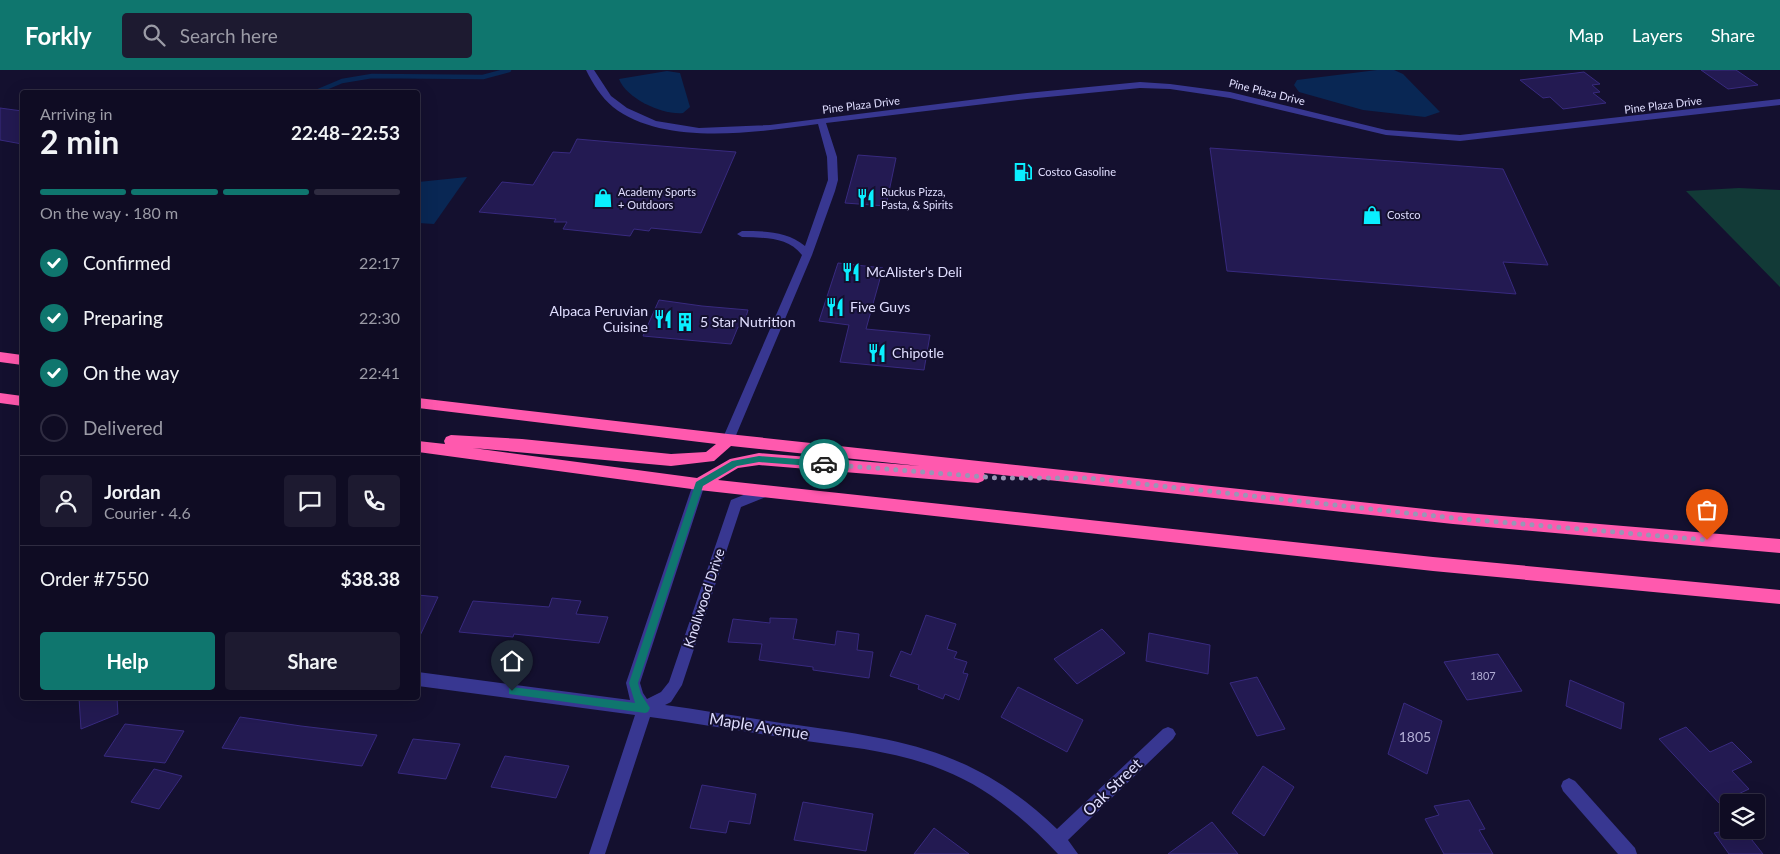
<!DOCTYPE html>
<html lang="en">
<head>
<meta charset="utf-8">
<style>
	:root { --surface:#0f0c23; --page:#1d1a30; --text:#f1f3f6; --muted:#9b9ba6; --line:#2f2c41; --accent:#0f766e }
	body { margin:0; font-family:Lato,sans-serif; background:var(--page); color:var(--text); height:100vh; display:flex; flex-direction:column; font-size:19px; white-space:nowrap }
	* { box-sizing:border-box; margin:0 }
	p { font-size:16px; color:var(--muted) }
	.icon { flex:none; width:28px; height:28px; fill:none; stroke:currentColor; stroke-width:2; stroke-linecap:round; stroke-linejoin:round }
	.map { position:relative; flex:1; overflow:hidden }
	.panel { position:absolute; left:20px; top:20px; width:400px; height:610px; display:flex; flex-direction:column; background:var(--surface); border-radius:5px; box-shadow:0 5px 20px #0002,0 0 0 1px var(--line) }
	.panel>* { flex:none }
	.tools { position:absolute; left:1720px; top:724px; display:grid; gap:10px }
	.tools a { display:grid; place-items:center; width:45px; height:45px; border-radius:5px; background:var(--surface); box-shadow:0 5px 20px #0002,0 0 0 1px var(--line); font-size:25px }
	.pin { position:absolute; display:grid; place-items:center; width:42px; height:42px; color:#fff; margin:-51px -21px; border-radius:50% 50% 50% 0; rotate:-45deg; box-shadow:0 0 5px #0007 }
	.pin .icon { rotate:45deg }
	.courier { position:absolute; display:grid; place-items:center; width:50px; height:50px; margin:-25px; border:4px solid #0f766e; border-radius:50%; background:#fff; color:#222; box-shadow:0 1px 6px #0007 }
	.headline em { font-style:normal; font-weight:700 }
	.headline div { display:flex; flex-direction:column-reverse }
	.headline { display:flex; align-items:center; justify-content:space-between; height:85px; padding:0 20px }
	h1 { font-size:32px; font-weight:700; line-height:38px }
	.bar { display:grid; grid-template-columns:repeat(4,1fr); gap:8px 5px; align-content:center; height:60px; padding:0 20px }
	.bar i { height:6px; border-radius:4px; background:var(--line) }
	.bar .selected { background:var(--accent) }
	.bar p { grid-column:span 4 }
	.line { display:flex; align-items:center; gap:12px; padding:0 20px; border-top:1px solid var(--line) }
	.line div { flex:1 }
	.round { display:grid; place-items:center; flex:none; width:52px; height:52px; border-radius:5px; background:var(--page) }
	ol { padding:0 20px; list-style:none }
	li { display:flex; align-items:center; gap:15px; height:55px }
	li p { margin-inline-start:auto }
	li .icon { padding:5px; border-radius:50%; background:var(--accent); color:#fff; stroke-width:4 }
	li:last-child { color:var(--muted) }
	li i { width:28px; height:28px; border:2px solid var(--line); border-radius:50% }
	.primary-button { display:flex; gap:10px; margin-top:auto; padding:10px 20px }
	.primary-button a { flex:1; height:58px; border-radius:5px; background:var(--accent); color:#fff; font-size:20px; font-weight:700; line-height:58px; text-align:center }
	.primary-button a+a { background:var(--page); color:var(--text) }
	header { display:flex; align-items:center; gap:30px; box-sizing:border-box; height:70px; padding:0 25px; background:var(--accent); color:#fff }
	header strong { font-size:24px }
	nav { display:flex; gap:28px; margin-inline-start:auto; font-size:18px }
	.search { width:350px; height:45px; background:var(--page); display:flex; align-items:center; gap:12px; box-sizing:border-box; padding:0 18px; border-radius:5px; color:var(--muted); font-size:19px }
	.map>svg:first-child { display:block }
</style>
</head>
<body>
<header>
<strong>Forkly</strong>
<div class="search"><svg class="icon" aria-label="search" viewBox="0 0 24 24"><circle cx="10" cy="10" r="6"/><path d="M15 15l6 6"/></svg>Search here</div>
<nav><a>Map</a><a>Layers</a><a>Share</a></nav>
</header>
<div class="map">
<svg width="1780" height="784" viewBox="0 0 1780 784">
	<rect width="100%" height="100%" fill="#14102f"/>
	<path fill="#123a37" d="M1739,118L1780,120V217L1686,121Z"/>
	<g fill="#092754">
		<path d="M1377,0H1394L1403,4L1440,42L1425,47L1363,40L1299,22L1294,15L1297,10Z"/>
		<path d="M667,1L680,3L690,37L683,43C662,45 627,29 619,9Z"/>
		<path d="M467,107L434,154L418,153V112Z"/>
	</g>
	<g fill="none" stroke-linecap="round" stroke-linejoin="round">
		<path stroke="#092754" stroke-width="4.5" d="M316,22L342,11L372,6L483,7L509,0"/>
	</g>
	<g fill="#231a52" stroke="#382a7f">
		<path d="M1701,0H1736L1758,15L1728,19Z"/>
		<path d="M1584,2L1600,14L1592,15L1600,22L1593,23L1606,33L1563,39L1550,27L1543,28L1520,10Z"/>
		<path d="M0,38L22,41V74L0,70Z"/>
		<path d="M577,69L611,72L736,82L701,163L651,158L649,161L634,159L630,166L563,159L567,152H554L556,149L479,142L502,112L533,115L553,82L570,83Z"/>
		<path d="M1210,78L1503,99L1548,195L1503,192L1516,224L1227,201Z"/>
		<path d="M858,85L896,88L886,136L845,133Z"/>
		<path d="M838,193L883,198L866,259L930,265L924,300L840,292L849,255L819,251Z"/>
		<path d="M659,230L702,236L748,240L743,257H738L731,274L643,266Z"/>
		<path d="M418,525L438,527L418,570Z"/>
		<path d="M552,528L581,531L576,544L608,547L599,573L514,564L513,567L459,562L473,531L549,537Z"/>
		<path d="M926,545L956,554L947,579L957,582L954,588L967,592L963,603L968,604L959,630L945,624L943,629L918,619L919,615L890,606L901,581L911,585Z"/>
		<path d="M770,548L797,549L793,569L835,575L837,561L859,564L857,580L873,582L869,608L813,600V597L759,590L762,574L728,572L733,549L770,553Z"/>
		<path d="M1102,559L1125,583L1077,614L1054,589Z"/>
		<path d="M1149,563L1210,575L1208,604L1146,591Z"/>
		<path d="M1498,584L1522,621L1467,630L1444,592Z"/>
		<path d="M1257,607L1285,659L1257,666L1230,613Z"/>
		<path d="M1570,610L1624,633L1621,659L1566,636Z"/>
		<path d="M1018,617L1083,650L1067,682L1001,647Z"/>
		<path d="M79,628H117L118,644L81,659Z"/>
		<path d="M1404,633L1442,651L1427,704L1388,684Z"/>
		<path d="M240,647L301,656L377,665L362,696L222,678Z"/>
		<path d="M125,654L184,661L165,693L104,686Z"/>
		<path d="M1686,657L1710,682L1732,672L1752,692L1732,701L1749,719L1719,733L1659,669Z"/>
		<path d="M413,669L460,674L446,709L398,703Z"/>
		<path d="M505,686L569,696L556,728L491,717Z"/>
		<path d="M1263,696L1294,717L1264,766L1232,743Z"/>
		<path d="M154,699L182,706L159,739L131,732Z"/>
		<path d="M702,715L756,724L750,754L729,751L726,763L690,758Z"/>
		<path d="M1469,730L1485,759L1479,760L1493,784H1444L1425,749L1439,745L1434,736Z"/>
		<path d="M803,732L873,744L866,781L794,770Z"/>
		<path d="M1212,752L1238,784H1168Z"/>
		<path d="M934,758L969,784H914Z"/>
		<path d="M1729,760H1744L1763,784H1729L1714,763Z"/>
	</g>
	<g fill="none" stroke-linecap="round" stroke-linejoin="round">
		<g fill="#383791" fill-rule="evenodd">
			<path d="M586,0H594L611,26L627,38L656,51L699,58L770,55L1027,23L1140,12L1170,14L1230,22L1386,60L1460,65L1780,29V35L1460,71L1386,65L1230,28L1170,19L1140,18L1027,29L826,53L837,87L838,110L835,121L812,185L734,370L728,375L722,370L802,185C787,166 764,168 742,167L737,164L742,161C764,161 787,161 805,176L828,110L827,87L818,54C758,62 664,77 613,37C601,27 593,14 586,0Z"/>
			<path d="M699,409L704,410L705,414L640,613L643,623L647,629L661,622L669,612L731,430L766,416L771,417L772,421L771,425L741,437L682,615L671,632L665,635C709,641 753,649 797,655C905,670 974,680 1057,759L1163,659L1168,657L1173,659L1176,664L1173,669L1068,770L1078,784H1058C1026,750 987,717 943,700C898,681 848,677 799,670C749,662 700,654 650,647L605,784H589L635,645L418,616V602L630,630L626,613L693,414L694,410Z"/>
			<path d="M1569,708L1575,711L1635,778L1637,784H1618L1563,721L1561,716L1563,711Z"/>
		</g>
		<g fill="#ff59ae" fill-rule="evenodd">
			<path d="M0,282L22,285V295L0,292Z"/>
			<path d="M0,323L22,326V336L0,333Z"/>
			<path d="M418,328L728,364L1453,442L1780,469V483L1453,454L984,403L986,407L983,411L978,413L759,395L738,398L718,410L1433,487L1780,520V534L1433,501L699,420L418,382V371L445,374L444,371L446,367L451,365L522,369L671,384L706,382L716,374L418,338ZM731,376L920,396L759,383L730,389L697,408L473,378L671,396L714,391Z"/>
		</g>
	</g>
	<path fill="#0f766e" d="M759,386L824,391L829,394L824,397L759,392L737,396L703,416L638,613L641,624L650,638L648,642L645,643L509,624V618L512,617L635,633L629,613L696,412L732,391Z"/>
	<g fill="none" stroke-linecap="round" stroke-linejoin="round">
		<path stroke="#9996b6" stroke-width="5" stroke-dasharray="0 9" d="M824,394L998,408H1088L1453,448L1707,470"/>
	</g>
	<defs>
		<g id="fuel-bare" transform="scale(1.5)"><path d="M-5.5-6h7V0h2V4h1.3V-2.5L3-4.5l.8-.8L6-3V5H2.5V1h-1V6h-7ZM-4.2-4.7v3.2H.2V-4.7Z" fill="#0aefff" stroke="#14102f" stroke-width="2.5" paint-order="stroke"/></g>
		<g id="shop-bare" transform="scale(1.5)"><path d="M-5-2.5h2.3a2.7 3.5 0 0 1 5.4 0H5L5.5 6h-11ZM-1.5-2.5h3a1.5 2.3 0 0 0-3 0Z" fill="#0aefff" stroke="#14102f" stroke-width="2.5" paint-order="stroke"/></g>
		<g id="restaurant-bare" transform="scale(1.5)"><path d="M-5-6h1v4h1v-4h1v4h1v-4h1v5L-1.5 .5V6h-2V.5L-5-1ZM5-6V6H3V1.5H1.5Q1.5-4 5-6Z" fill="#0aefff" stroke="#14102f" stroke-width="2.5" paint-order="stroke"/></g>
		<g id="building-bare" transform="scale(1.5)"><path d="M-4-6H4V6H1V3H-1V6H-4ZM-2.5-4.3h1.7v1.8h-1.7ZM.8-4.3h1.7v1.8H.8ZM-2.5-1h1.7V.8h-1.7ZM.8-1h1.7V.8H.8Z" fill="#0aefff" stroke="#14102f" stroke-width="2.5" paint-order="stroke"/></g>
	</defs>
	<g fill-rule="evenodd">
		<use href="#fuel-bare" x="1023" y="102"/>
		<use href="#shop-bare" x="603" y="128"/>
		<use href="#restaurant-bare" x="866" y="128"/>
		<use href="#shop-bare" x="1372" y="145"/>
		<use href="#restaurant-bare" x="851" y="202"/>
		<use href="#restaurant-bare" x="835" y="237"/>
		<use href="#restaurant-bare" x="663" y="249"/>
		<use href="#building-bare" x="685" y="252"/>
		<use href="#restaurant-bare" x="877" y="283"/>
	</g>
	<g text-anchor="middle" stroke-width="4" stroke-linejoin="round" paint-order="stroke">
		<g font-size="11" fill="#e0deff" stroke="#14102f">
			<text transform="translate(1267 22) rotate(14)" y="4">Pine Plaza Drive</text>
			<text transform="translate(861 35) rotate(-7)" y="4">Pine Plaza Drive</text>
			<text transform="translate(1663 35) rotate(-7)" y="4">Pine Plaza Drive</text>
		</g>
		<g font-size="11" fill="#e0deff" stroke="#14102f" text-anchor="start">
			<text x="1038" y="106">Costco Gasoline</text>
			<text x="618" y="126">Academy Sports<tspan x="618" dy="13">+ Outdoors</tspan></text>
			<text x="881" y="126">Ruckus Pizza,<tspan x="881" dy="13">Pasta, &amp; Spirits</tspan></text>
			<text x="1387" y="149">Costco</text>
		</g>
		<g font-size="11" fill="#b1add4">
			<text x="1483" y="610">1807</text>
		</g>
		<g font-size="14" fill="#e0deff" stroke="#14102f" text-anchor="start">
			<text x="866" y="207">McAlister's Deli</text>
			<text x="850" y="242">Five Guys</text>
			<text x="648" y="246" text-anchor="end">Alpaca Peruvian<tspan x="648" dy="16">Cuisine</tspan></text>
			<text x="700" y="257">5 Star Nutrition</text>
			<text x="892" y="288">Chipotle</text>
		</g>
		<g font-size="14" fill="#e0deff" stroke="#14102f">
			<text transform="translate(704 528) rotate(-72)" y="5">Knollwood Drive</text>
		</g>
		<g font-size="14" fill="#b1add4">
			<text x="1415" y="672">1805</text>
		</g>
		<g font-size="16" fill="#e0deff" stroke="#14102f">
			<text transform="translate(759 656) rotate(9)" y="6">Maple Avenue</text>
			<text transform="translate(1112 717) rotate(-44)" y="6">Oak Street</text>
		</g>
	</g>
</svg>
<div class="tools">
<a><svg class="icon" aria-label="layers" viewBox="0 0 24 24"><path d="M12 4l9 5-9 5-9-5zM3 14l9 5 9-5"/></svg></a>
</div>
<div class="pin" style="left:1707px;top:470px;background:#ea580c"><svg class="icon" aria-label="bag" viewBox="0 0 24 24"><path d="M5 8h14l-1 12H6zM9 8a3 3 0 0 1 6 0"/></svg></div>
<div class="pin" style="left:512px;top:621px;background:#1f2937"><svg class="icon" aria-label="home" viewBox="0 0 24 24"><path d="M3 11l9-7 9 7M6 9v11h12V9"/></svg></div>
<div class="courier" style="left:824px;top:394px"><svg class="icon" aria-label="car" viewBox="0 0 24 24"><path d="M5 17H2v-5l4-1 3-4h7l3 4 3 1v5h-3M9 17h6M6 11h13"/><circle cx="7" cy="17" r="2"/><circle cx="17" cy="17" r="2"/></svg></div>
<section class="panel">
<div class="headline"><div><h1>2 min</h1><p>Arriving in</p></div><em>22:48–22:53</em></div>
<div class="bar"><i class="selected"></i><i class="selected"></i><i class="selected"></i><i></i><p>On the way · 180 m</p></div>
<ol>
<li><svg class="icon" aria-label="check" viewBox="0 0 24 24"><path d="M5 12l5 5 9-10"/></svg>Confirmed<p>22:17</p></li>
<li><svg class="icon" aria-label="check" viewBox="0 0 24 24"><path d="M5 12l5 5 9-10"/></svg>Preparing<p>22:30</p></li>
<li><svg class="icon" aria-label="check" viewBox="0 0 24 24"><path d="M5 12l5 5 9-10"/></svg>On the way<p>22:41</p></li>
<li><i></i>Delivered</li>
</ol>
<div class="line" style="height:90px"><a class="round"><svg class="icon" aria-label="person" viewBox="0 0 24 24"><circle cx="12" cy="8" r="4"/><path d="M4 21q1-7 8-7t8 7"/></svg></a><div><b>Jordan</b><p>Courier · 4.6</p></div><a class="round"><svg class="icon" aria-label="chat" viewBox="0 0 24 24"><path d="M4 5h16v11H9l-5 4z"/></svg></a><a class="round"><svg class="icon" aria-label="phone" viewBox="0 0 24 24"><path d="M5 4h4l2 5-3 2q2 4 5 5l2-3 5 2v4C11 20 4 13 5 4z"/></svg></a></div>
<div class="line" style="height:65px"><div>Order #7550</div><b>$38.38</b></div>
<div class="primary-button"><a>Help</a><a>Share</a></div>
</section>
</div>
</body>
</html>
